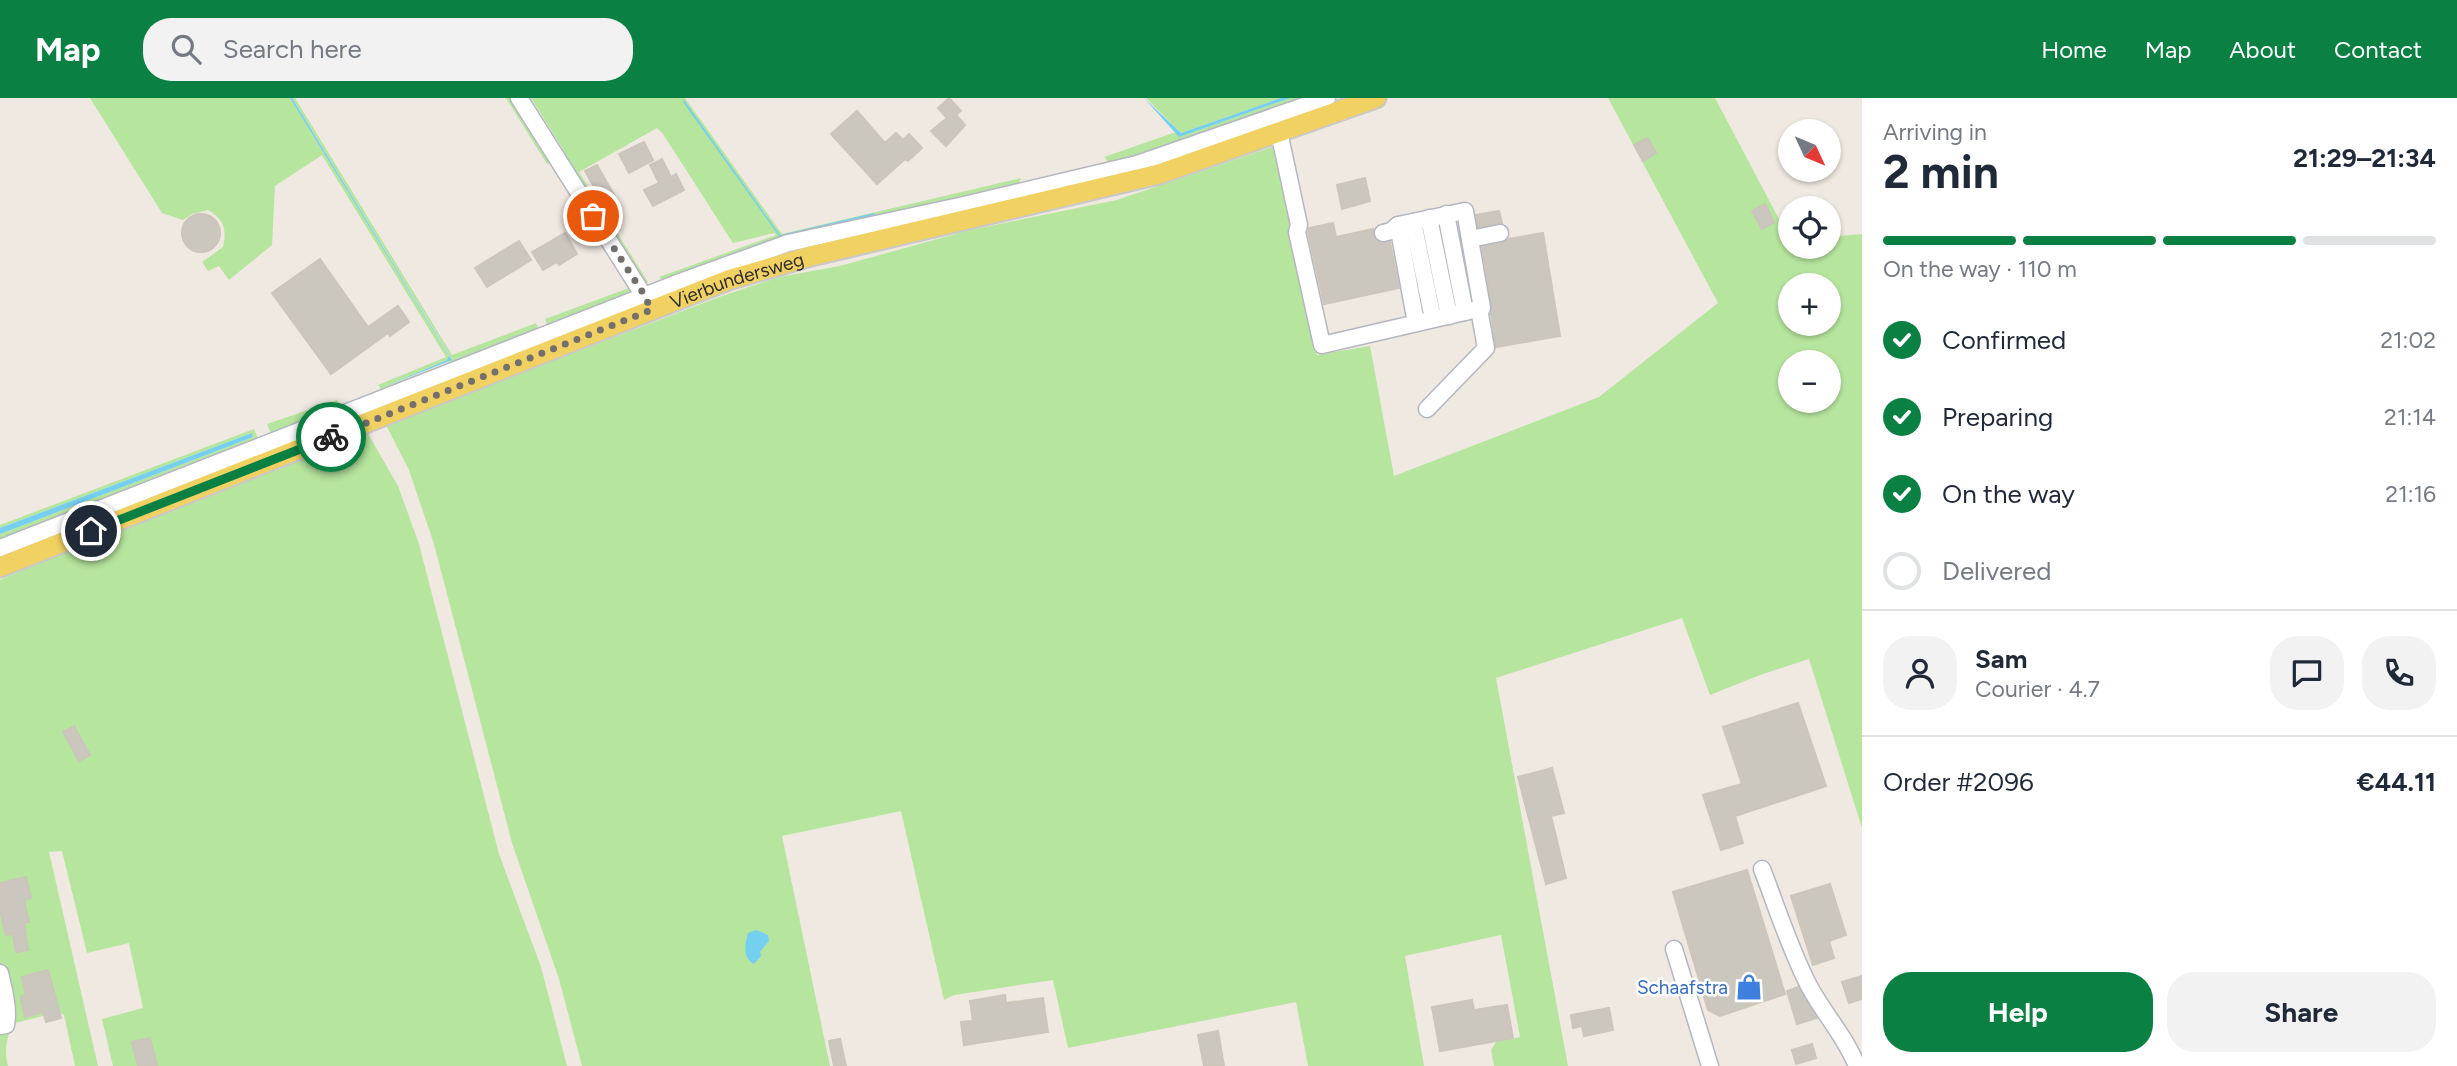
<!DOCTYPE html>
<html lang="en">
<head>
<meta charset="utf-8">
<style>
	:root { --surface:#fff; --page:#f2f2f3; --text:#1f2937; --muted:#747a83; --line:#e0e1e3; --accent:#0b8043 }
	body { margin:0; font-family:Figtree,sans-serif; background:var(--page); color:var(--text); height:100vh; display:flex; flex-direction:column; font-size:26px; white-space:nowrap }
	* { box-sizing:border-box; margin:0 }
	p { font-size:23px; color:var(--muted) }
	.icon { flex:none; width:38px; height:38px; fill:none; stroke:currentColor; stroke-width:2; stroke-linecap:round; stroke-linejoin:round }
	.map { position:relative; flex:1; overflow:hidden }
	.panel { display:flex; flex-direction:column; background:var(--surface); width:595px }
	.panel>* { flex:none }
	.needle { width:46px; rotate:134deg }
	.controls { position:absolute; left:1778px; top:21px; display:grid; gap:14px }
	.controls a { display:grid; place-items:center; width:63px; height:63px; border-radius:50%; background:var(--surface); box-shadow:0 2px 5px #0004; font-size:35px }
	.pin { position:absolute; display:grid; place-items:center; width:60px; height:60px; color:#fff; margin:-30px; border:4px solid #fff; border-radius:50%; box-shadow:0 2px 7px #0007 }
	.courier { position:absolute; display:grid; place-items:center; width:70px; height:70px; margin:-35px; border:5px solid #0b8043; border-radius:50%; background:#fff; color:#222; box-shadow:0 2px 9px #0007 }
	.overview em { font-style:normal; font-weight:700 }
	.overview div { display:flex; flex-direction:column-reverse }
	.overview { display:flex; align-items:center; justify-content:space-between; height:119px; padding:0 21px }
	h1 { font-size:46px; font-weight:700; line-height:52px }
	.bar { display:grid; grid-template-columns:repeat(4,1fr); gap:10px 7px; align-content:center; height:84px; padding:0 21px }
	.bar i { height:9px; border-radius:5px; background:var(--line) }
	.bar .active { background:var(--accent) }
	.bar p { grid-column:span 4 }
	.line { display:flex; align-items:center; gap:18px; padding:0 21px; border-top:2px solid var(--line) }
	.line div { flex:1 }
	.round { display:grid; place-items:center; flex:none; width:74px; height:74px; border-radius:28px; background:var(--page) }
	ol { padding:0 21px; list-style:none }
	li { display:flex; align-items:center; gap:21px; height:77px }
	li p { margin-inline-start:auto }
	li .icon { padding:7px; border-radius:50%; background:var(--accent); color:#fff; stroke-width:4 }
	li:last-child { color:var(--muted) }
	li i { width:38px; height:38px; border:4px solid var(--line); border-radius:50% }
	.button { display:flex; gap:14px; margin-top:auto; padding:14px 21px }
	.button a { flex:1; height:80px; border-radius:28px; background:var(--accent); color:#fff; font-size:28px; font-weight:700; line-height:80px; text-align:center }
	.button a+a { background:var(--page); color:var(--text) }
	header { display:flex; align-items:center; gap:42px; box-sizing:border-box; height:98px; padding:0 35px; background:var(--accent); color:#fff }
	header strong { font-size:33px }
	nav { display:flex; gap:38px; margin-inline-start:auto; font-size:24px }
	.search { width:490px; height:63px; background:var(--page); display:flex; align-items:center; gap:18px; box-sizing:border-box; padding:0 24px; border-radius:28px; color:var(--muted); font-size:26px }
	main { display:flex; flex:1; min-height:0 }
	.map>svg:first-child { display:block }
</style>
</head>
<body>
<header>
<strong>Map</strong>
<div class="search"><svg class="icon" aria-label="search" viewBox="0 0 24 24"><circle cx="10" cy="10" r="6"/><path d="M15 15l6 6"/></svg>Search here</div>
<nav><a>Home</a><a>Map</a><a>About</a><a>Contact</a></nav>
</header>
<main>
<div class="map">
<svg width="1862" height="968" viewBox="0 0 1862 968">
	<rect width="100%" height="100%" fill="#efe9e1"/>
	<g fill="#b6e59e" fill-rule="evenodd">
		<path d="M90,0H290L449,258L447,262L386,288L446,266L452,261L292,0H295L452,257L536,225L540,234L385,296L378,287L446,259L322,57L275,88L272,147L229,182L219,168L208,173L202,164L223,149C227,131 224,121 208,112L192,116L183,122L162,115Z"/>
		<path d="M506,0H515L639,196L549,231L545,221L629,190L551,65L547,66Z"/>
		<path d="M523,0H529L562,54L564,53L531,0H685L782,136L1021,80L1017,91L666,185L659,179L776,137L774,135L733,145L663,36L657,30L579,74L648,184L642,186Z"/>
		<path d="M1146,0H1281L1181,35Z"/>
		<path d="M1290,0H1306L1112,68L1104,59L1176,34L1181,38Z"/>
		<path d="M1608,0H1715L1790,142V149H1829V139L1862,136V730L1809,561L1760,577L1710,597L1682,520L1496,580L1568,968H1494L1491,952L1496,944L1520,939L1501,837L1405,858L1424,968H1308L1296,904L1068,950L1053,882L954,897L944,902L901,713L782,738L830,968H582L559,881L512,745L434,446L409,372L386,327L719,199L779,179L840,168L970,132L1117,102L1275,48L1317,257L1370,248L1394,378L1599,299L1718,205ZM1790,187H1829V226H1790ZM1790,264H1829V303H1790Z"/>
		<path d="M337,302L345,312L273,340L267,326Z"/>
		<path d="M254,331L260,345L0,446V436L253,339L252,335L0,430V427Z"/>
		<path d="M367,334L398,388L419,446L499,756L541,869L567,968H113L102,921L143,910L129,845L87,855L62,753L49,754L98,968H75L64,917L59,914L15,925C6,936 4,955 8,968H0V482L105,437Z"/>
	</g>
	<g fill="#75cff0">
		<path d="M290,0H292L452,262L386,288L447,262L449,258Z"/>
		<path d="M1144,0L1181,35L1281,0H1290L1179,39Z"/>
		<path d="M684,2L780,137L874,115L875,117L783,139L779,138L683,4Z"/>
		<path d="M252,335L253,339L0,436V430Z"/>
		<path d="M756,832L768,837L769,843L760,854L761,858L754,866C742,860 745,846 748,835Z"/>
	</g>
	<g fill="#cbc7bf" stroke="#cbc5ba" stroke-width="2">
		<path d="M949,0L961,13L956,17L965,27L946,48L931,33L947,20L938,10Z"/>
		<path d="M857,13L885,45L896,35L903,42L909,36L922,50L908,63L905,61L877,86L831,36Z"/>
		<path d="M1648,40L1656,55L1643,63L1634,47Z"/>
		<path d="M644,44L653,62L629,75L619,56Z"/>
		<path d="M662,61L671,79L676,76L684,92L653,108L644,92L659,85L650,67Z"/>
		<path d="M597,67L617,102L605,108L585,73Z"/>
		<path d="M1365,80L1370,103L1342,111L1337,87Z"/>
		<path d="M1765,106L1774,124L1762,131L1752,113Z"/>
		<path d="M1499,113L1502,125L1478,129L1476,117Z"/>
		<circle cx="201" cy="135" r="19"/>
		<path d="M1333,125L1336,139L1373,131V137L1376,143L1381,145L1390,144L1399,190L1324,206L1308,134L1309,130Z"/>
		<path d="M565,135L577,156L559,167L557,164L543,172L532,154Z"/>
		<path d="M1543,135L1560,238L1496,249L1491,216L1492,208L1482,149L1502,145L1509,141Z"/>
		<path d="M519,143L531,162L487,189L475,170Z"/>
		<path d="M320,161L368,229L398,208L409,224L390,238L388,235L331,276L272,195Z"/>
		<path d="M1798,605L1826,688L1735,718L1743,745L1721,752L1703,697L1742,686L1723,629Z"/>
		<path d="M74,628L90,657L79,663L63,634Z"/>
		<path d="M1552,670L1564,715L1551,718L1566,780L1546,786L1518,679Z"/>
		<path d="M1747,772L1785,896L1720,918L1708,912L1673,794Z"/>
		<path d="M26,779L31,800L24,802L29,824L24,825L28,852L16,854L13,836L6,837L0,812V785Z"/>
		<path d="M1830,786L1846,837L1829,843L1834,860L1813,867L1791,798Z"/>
		<path d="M48,872L61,920L46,924L43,914L25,919L21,901V898L26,897L22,879Z"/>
		<path d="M1862,878V901L1849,905L1842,884Z"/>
		<path d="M1798,889L1817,920L1797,926L1787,893Z"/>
		<path d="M1005,897L1006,905L1043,900L1048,934L964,947L961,924L973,923L970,903Z"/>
		<path d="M1472,902L1474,912L1507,907L1513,940L1440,953L1432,909Z"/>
		<path d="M1609,910L1613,932L1584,938L1582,928L1573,930L1571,917Z"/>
		<path d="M1218,933L1224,968H1204L1198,937Z"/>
		<path d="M150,940L157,968H138L132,944Z"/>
		<path d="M840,941L846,968H834L829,943Z"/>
		<path d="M1812,946L1816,960L1796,966L1792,952Z"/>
	</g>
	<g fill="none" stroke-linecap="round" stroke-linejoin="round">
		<g stroke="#b4b7c1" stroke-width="19">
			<g id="minor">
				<path d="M519,0L649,206"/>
				<path d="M1279,34L1299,127L1297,134L1322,247L1482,210L1465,113L1398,127L1391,133L1383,135"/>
				<path d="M1446,116L1465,214"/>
				<path d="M1429,120L1449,218"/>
				<path d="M1413,124L1433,221"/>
				<path d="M1398,127L1416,225"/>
				<path d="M1470,141L1500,135"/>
				<path d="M1427,311L1486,250L1479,211"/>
				<path d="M0,450L680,184L788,145L964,107L1137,66L1327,0"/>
				<path d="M1762,771C1777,810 1790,851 1809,888C1824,916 1845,938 1857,968"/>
				<path d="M1674,851L1710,968"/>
				<path d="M0,875C4,893 9,909 6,927L0,928"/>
			</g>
		</g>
		<g stroke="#c9c9c9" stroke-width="23">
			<g id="major">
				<path id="s1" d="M0,469L728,182L811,158L1159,76L1376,0"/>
			</g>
		</g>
		<use href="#minor" stroke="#fff" stroke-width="16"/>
		<use href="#major" stroke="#f2d163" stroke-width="19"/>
	</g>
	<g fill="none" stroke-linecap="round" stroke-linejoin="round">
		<path stroke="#726f6d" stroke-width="7" stroke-dasharray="0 12.6" d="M331,339L651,212L645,198L593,118"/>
		<path stroke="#0b8043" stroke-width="9" d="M91,433L331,339"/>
	</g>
	<defs>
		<g id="shop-bare" transform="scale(2.1)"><path d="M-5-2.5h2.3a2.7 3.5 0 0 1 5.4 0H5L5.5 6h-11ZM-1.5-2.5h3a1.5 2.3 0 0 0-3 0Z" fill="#3f7fe0" stroke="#fff" stroke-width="2.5" paint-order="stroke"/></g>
	</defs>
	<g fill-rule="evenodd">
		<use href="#shop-bare" x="1749" y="889"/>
	</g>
	<g text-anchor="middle" stroke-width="5" stroke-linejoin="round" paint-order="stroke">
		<g font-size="19" fill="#2e2e2e" stroke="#fff">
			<text dy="7" stroke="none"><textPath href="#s1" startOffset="791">Vierbundersweg</textPath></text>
		</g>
		<g font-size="19" fill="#366cbe" stroke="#fff" text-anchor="end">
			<text x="1728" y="896">Schaafstra</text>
		</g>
	</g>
</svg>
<div class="controls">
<a><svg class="needle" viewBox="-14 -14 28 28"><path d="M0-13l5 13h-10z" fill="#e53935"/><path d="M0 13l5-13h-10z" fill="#747a83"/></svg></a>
<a><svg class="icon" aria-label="locate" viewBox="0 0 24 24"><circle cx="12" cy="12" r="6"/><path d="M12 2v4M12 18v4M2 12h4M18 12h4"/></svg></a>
<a>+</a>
<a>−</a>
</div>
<div class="pin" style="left:593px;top:118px;background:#ea580c"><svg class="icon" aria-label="bag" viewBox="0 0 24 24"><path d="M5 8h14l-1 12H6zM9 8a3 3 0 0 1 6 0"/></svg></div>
<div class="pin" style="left:91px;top:433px;background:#1f2937"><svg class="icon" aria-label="home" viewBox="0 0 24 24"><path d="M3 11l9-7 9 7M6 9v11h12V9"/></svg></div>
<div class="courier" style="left:331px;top:339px"><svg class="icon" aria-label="bike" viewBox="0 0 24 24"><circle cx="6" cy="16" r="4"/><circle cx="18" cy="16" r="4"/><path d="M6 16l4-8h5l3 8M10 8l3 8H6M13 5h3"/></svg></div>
</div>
<section class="panel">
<div class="overview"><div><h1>2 min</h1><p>Arriving in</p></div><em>21:29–21:34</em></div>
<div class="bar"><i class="active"></i><i class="active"></i><i class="active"></i><i></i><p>On the way · 110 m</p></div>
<ol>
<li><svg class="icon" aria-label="check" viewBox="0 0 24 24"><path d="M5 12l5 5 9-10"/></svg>Confirmed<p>21:02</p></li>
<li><svg class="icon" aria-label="check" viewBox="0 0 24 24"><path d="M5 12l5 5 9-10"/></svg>Preparing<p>21:14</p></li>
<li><svg class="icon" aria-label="check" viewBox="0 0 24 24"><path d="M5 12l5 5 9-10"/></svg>On the way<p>21:16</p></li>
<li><i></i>Delivered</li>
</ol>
<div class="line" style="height:126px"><a class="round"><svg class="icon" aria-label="person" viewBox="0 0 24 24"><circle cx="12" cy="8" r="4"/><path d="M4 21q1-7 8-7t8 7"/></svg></a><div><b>Sam</b><p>Courier · 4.7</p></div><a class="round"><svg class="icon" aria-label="chat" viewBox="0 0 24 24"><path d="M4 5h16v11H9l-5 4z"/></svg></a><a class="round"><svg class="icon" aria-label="phone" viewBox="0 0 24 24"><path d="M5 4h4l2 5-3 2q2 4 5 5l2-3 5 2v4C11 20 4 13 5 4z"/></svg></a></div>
<div class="line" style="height:91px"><div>Order #2096</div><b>€44.11</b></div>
<div class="button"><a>Help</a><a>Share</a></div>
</section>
</main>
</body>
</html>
